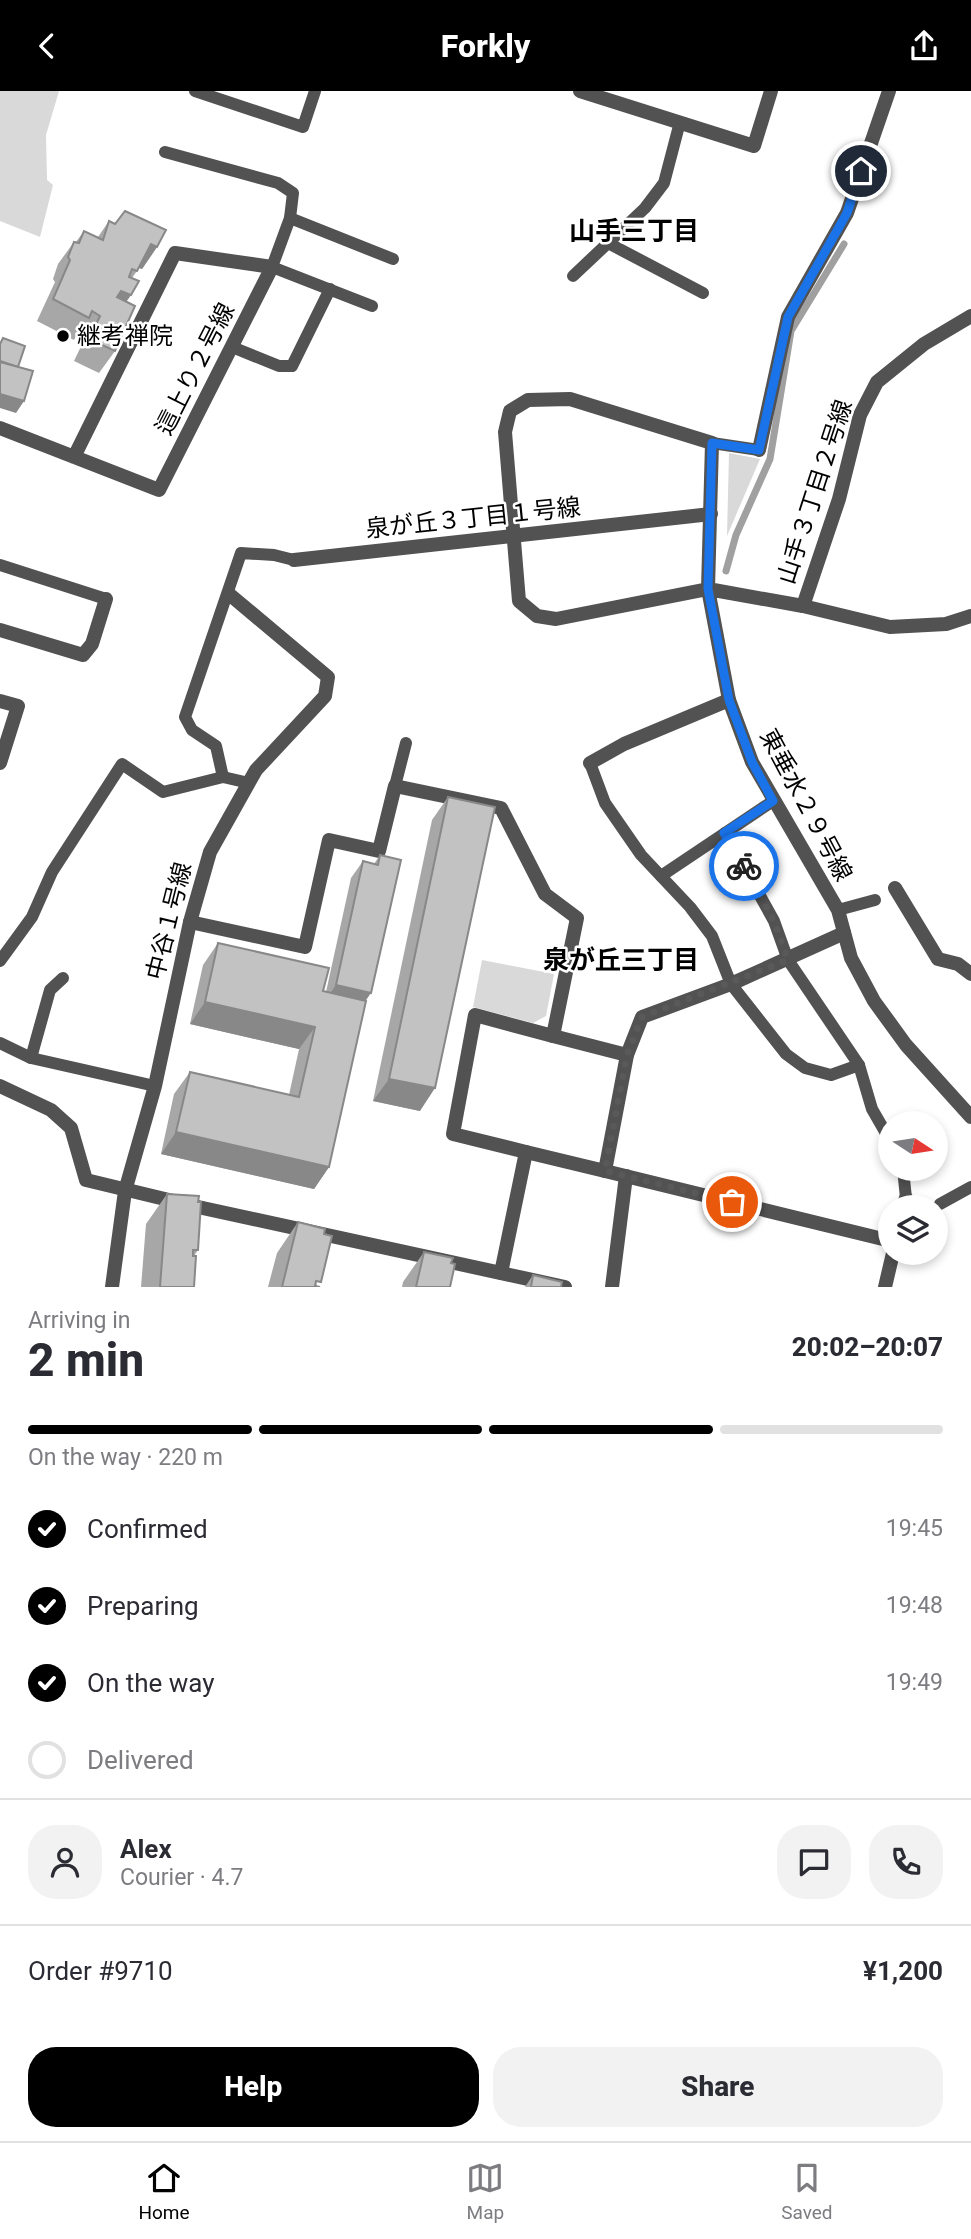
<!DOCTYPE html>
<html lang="en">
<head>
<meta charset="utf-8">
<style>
	:root { --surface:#fff; --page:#f2f2f3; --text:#2b2b33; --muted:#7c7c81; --line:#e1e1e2; --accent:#000 }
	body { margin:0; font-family:Roboto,"Noto Sans JP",sans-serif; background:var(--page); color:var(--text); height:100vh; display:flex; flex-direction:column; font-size:26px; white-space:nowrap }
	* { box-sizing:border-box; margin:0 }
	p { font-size:23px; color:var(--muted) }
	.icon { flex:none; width:38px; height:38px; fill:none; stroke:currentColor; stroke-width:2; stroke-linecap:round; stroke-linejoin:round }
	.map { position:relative; height:1196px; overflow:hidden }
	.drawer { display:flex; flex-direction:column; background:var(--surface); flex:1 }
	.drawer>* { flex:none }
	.needle { width:46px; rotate:102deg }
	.buttons { position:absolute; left:878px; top:1020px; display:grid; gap:14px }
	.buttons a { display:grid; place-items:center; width:70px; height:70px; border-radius:50%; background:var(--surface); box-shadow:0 4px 10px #0003; font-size:35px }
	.pin { position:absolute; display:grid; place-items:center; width:60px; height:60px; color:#fff; margin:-30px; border:4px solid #fff; border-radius:50%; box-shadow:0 2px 7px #0007 }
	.courier { position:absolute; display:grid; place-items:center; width:70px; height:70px; margin:-35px; border:5px solid #1a73e8; border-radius:50%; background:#fff; color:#222; box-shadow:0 2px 9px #0007 }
	.headline em { font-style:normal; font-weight:800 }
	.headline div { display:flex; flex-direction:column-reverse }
	.headline { display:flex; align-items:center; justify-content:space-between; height:119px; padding:0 28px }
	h1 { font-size:46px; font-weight:800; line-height:52px }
	.bar { display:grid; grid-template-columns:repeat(4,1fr); gap:10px 7px; align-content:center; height:84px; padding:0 28px }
	.bar i { height:9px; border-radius:5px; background:var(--line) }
	.bar .current { background:var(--accent) }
	.bar p { grid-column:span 4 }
	.line { display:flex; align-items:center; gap:18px; padding:0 28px; border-top:2px solid var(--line) }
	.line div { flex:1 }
	.round { display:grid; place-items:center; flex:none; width:74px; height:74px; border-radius:28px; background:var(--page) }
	ol { padding:0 28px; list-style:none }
	li { display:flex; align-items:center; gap:21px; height:77px }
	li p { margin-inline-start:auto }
	li .icon { padding:7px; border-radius:50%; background:var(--accent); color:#fff; stroke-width:4 }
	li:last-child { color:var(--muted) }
	li i { width:38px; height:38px; border:4px solid var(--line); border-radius:50% }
	.cta { display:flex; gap:14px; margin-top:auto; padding:14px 28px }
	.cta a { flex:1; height:80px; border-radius:28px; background:var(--accent); color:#fff; font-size:28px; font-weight:800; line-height:80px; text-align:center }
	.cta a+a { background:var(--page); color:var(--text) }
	header { display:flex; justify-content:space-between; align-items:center; height:91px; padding:0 28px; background:var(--accent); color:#fff; font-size:32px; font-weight:800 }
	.dock { display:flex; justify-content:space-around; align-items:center; height:98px; border-top:2px solid var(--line); background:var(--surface); font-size:19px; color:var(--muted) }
	.dock a { display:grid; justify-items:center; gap:4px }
	.dock .current { color:var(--accent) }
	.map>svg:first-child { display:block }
</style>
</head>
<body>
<header><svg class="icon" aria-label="back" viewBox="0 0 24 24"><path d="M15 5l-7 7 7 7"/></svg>Forkly<svg class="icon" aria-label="share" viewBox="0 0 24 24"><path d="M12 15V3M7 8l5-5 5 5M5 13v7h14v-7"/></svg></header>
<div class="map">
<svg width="971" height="1196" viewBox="0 0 971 1196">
	<rect width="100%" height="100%" fill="#fff"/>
	<g fill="#d9d9d9">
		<path d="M0,0H59L46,44L47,89L53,94L40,146L0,130Z"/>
		<path d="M729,362L760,368L727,445Z"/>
		<path d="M482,869L554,883L546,925L533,932L473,916Z"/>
	</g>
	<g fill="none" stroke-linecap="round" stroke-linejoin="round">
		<path stroke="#a0a0a0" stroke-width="7" d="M726,480L736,444L770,368L791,240L844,153"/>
		<g stroke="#525252" stroke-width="12">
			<path d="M195,0L303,36L315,0"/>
			<path d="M165,61L278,92L293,102L290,127"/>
			<path d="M608,152L703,202"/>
			<path d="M573,185L645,117L664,92L680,31"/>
			<path d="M372,215L272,176L290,127L393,168"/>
			<path d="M232,256L279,275H292L330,198"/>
			<path d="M712,352L759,359"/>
			<path d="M0,474L106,508"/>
			<path d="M590,672L605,712L641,764L690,816L712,845L731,893L786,963L805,977L831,984L859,974"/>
			<path d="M223,686L216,655L192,639L185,626L241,462L274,464L294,469"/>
			<path d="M395,695L406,652"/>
			<path d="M725,742L774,830L788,869L859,974L872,1018L891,1051"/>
			<path d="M661,785L773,710"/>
			<path d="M838,819L875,809"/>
			<path d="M0,870L32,826L52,781L122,673L163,701L223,686L249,692"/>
			<path d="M0,952L31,967L155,995"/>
			<path d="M31,967L50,899L63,887"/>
			<path d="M903,1078L906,1107"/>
			<path d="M940,1113L971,1096"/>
		</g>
		<g stroke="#525252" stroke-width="14">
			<path d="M580,0L754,55L771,0"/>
			<path d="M0,337L159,399L272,176L175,162L74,366"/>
			<path d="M759,359L788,226L847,122L889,0"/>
			<path d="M294,469L711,423"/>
			<path d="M803,515L839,408L860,324L877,291L924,253L971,225"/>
			<path d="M971,525L946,533L890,536L803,515L708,498L556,528L537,525L519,510L505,341L510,320L528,309L570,308L712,352L708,498L729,609L752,671L838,819L851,867L874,910L906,954L971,1026"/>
			<path d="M0,539L83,564L92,553L106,508"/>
			<path d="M0,610L18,615L0,672"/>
			<path d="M590,672L624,653L729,609"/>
			<path d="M895,797L938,868L958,873L971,883"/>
			<path d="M190,831L305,856L329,749L379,760L395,695L501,717L545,803L577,827L553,945L475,924L453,1043L526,1061L501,1182"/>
			<path d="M627,964L642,926L731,893L844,842"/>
			<path d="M0,995L51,1019L71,1037L86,1089L198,1116L565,1196"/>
			<path d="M526,1061L605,1080L627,964L553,945"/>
			<path d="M605,1080L891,1150"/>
			<path d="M903,1116L906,1107"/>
			<path d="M112,1196L125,1100L155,995L190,831L210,761L256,679L325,605L328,586L229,503"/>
			<path d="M612,1196L626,1085"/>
			<path d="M885,1196L893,1162"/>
		</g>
	</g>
	<g fill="#a7a7a7">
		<path d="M109,130L157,156L142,178L139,177L132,187L131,204L126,211L115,260L99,282L74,270L85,247L77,243L74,249L37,230L55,191L53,188L58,173L74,151H76L84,140L98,146Z"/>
		<path d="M448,706L420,1020L373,1010L432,729Z"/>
		<path d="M380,764L366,910L329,1076L314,1098L161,1063L174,1003L190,981L289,1004L299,958L190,933L203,874L218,852L326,901L351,787L363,770L374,773Z"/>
		<path d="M167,1103L198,1111V1159L194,1165V1196H141L146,1133Z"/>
		<path d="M298,1131L317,1195L320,1196H268L277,1162Z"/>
		<path d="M424,1161L451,1172L450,1196H402L403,1191Z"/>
		<path d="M533,1184L561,1196H525Z"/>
	</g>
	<g fill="#888">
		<path d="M151,153L157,156L142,178L135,175Z"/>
		<path d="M121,200L131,204L115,226L105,222Z"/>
		<path d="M0,303L24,310L16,322L0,317Z"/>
		<path d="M336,894L371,902L359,919L324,911Z"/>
		<path d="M205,911L315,936L299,958L190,933Z"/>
		<path d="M389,988L435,997L420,1020L373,1010Z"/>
		<path d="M176,1041L329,1076L314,1098L161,1063Z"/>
	</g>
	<g fill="#c2c2c2" stroke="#888" stroke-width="2">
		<path d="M125,120L166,139L157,156L151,153L137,180L132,178L129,186L139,190L131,204L121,200L117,206L135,215L115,260L89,248L100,225L92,220L89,227L53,208L70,169L68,166L74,151L79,152L84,140L103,149L109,130L115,133Z"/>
		<path d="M3,247L25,255L18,276L0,270V253Z"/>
		<path d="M0,271L33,280L24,310L0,303Z"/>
		<path d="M448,706L495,716L435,997L389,988Z"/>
		<path d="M380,764L401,769L371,902L336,894L363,770L378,774Z"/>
		<path d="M218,852L329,877L323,900L366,910L329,1076L176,1041L190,981L299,1006L315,936L205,911Z"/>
		<path d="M167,1103L199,1105L198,1111H201L198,1159H193V1165H196L194,1196H160Z"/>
		<path d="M298,1131L325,1138L324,1143L332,1145L321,1191L316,1190L315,1195L320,1196H282Z"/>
		<path d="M424,1161L453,1167L451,1172L455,1173L450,1196H416Z"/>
		<path d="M533,1184L562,1191L561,1196H531Z"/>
	</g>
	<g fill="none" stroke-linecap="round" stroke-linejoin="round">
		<path stroke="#595959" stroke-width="7" stroke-dasharray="0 12.6" d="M732,1111L605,1080L627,964L642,926L788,869L774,830L744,775"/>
		<path stroke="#1a73e8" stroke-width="9" d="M744,775L724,742L773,710L752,671L729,609L708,498L712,352L759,359L788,226L847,122L861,80"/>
	</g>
	<circle fill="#000" stroke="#fff" stroke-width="2.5" cx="63" cy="245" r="7"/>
	<g text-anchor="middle" stroke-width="5" stroke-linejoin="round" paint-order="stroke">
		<g font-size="24" fill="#000" stroke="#fff" text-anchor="start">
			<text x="77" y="253">継考禅院</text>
		</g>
		<g font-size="24" fill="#000" stroke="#fff">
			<text transform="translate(195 278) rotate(-63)" y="8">這上り２号線</text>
			<text transform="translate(815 401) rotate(-72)" y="8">山手３丁目２号線</text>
			<text transform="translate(473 427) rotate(-6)" y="8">泉が丘３丁目１号線</text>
			<text transform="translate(806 714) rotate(62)" y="8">東垂水２９号線</text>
			<text transform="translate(169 830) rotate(-76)" y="8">中谷１号線</text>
		</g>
		<g font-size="26" font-weight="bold" fill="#000" stroke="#fff">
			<text x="634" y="149">山手三丁目</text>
			<text x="621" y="878">泉が丘三丁目</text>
		</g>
	</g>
</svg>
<div class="buttons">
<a><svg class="needle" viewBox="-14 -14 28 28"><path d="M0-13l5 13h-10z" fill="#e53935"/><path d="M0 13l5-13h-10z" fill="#7c7c81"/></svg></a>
<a><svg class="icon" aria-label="layers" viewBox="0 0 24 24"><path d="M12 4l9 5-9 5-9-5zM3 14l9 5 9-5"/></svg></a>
</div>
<div class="pin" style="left:732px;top:1111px;background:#ea580c"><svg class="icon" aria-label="bag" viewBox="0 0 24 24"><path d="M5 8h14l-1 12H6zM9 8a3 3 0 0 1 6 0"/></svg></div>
<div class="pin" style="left:861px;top:80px;background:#1f2937"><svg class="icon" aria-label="home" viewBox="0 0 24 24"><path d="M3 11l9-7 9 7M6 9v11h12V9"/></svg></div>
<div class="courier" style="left:744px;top:775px"><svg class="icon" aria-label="bike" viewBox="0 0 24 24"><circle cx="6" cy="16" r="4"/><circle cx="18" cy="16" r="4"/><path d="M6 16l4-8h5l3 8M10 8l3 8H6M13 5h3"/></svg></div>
</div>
<section class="drawer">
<div class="headline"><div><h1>2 min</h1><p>Arriving in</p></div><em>20:02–20:07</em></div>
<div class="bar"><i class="current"></i><i class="current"></i><i class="current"></i><i></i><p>On the way · 220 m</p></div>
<ol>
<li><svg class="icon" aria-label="check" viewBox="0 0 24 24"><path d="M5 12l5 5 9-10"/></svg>Confirmed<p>19:45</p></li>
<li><svg class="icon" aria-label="check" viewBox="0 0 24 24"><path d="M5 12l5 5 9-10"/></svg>Preparing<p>19:48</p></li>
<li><svg class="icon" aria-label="check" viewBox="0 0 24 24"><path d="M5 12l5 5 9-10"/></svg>On the way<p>19:49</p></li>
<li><i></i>Delivered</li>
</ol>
<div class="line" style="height:126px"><a class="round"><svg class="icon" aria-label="person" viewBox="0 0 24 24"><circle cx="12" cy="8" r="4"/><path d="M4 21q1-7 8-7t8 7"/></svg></a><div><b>Alex</b><p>Courier · 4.7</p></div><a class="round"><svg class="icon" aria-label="chat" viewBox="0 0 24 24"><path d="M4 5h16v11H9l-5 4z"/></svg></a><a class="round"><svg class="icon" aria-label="phone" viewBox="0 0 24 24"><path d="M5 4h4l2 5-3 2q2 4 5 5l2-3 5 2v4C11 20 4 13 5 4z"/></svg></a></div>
<div class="line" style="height:91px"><div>Order #9710</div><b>¥1,200</b></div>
<div class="cta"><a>Help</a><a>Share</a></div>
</section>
<nav class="dock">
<a class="current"><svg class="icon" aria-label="home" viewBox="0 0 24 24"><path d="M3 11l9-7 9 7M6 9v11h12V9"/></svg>Home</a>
<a><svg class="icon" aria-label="map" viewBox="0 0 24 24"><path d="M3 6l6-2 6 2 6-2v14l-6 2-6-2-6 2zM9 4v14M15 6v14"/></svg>Map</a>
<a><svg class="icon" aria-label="saved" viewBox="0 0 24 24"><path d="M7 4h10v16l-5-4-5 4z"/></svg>Saved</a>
</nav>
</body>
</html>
